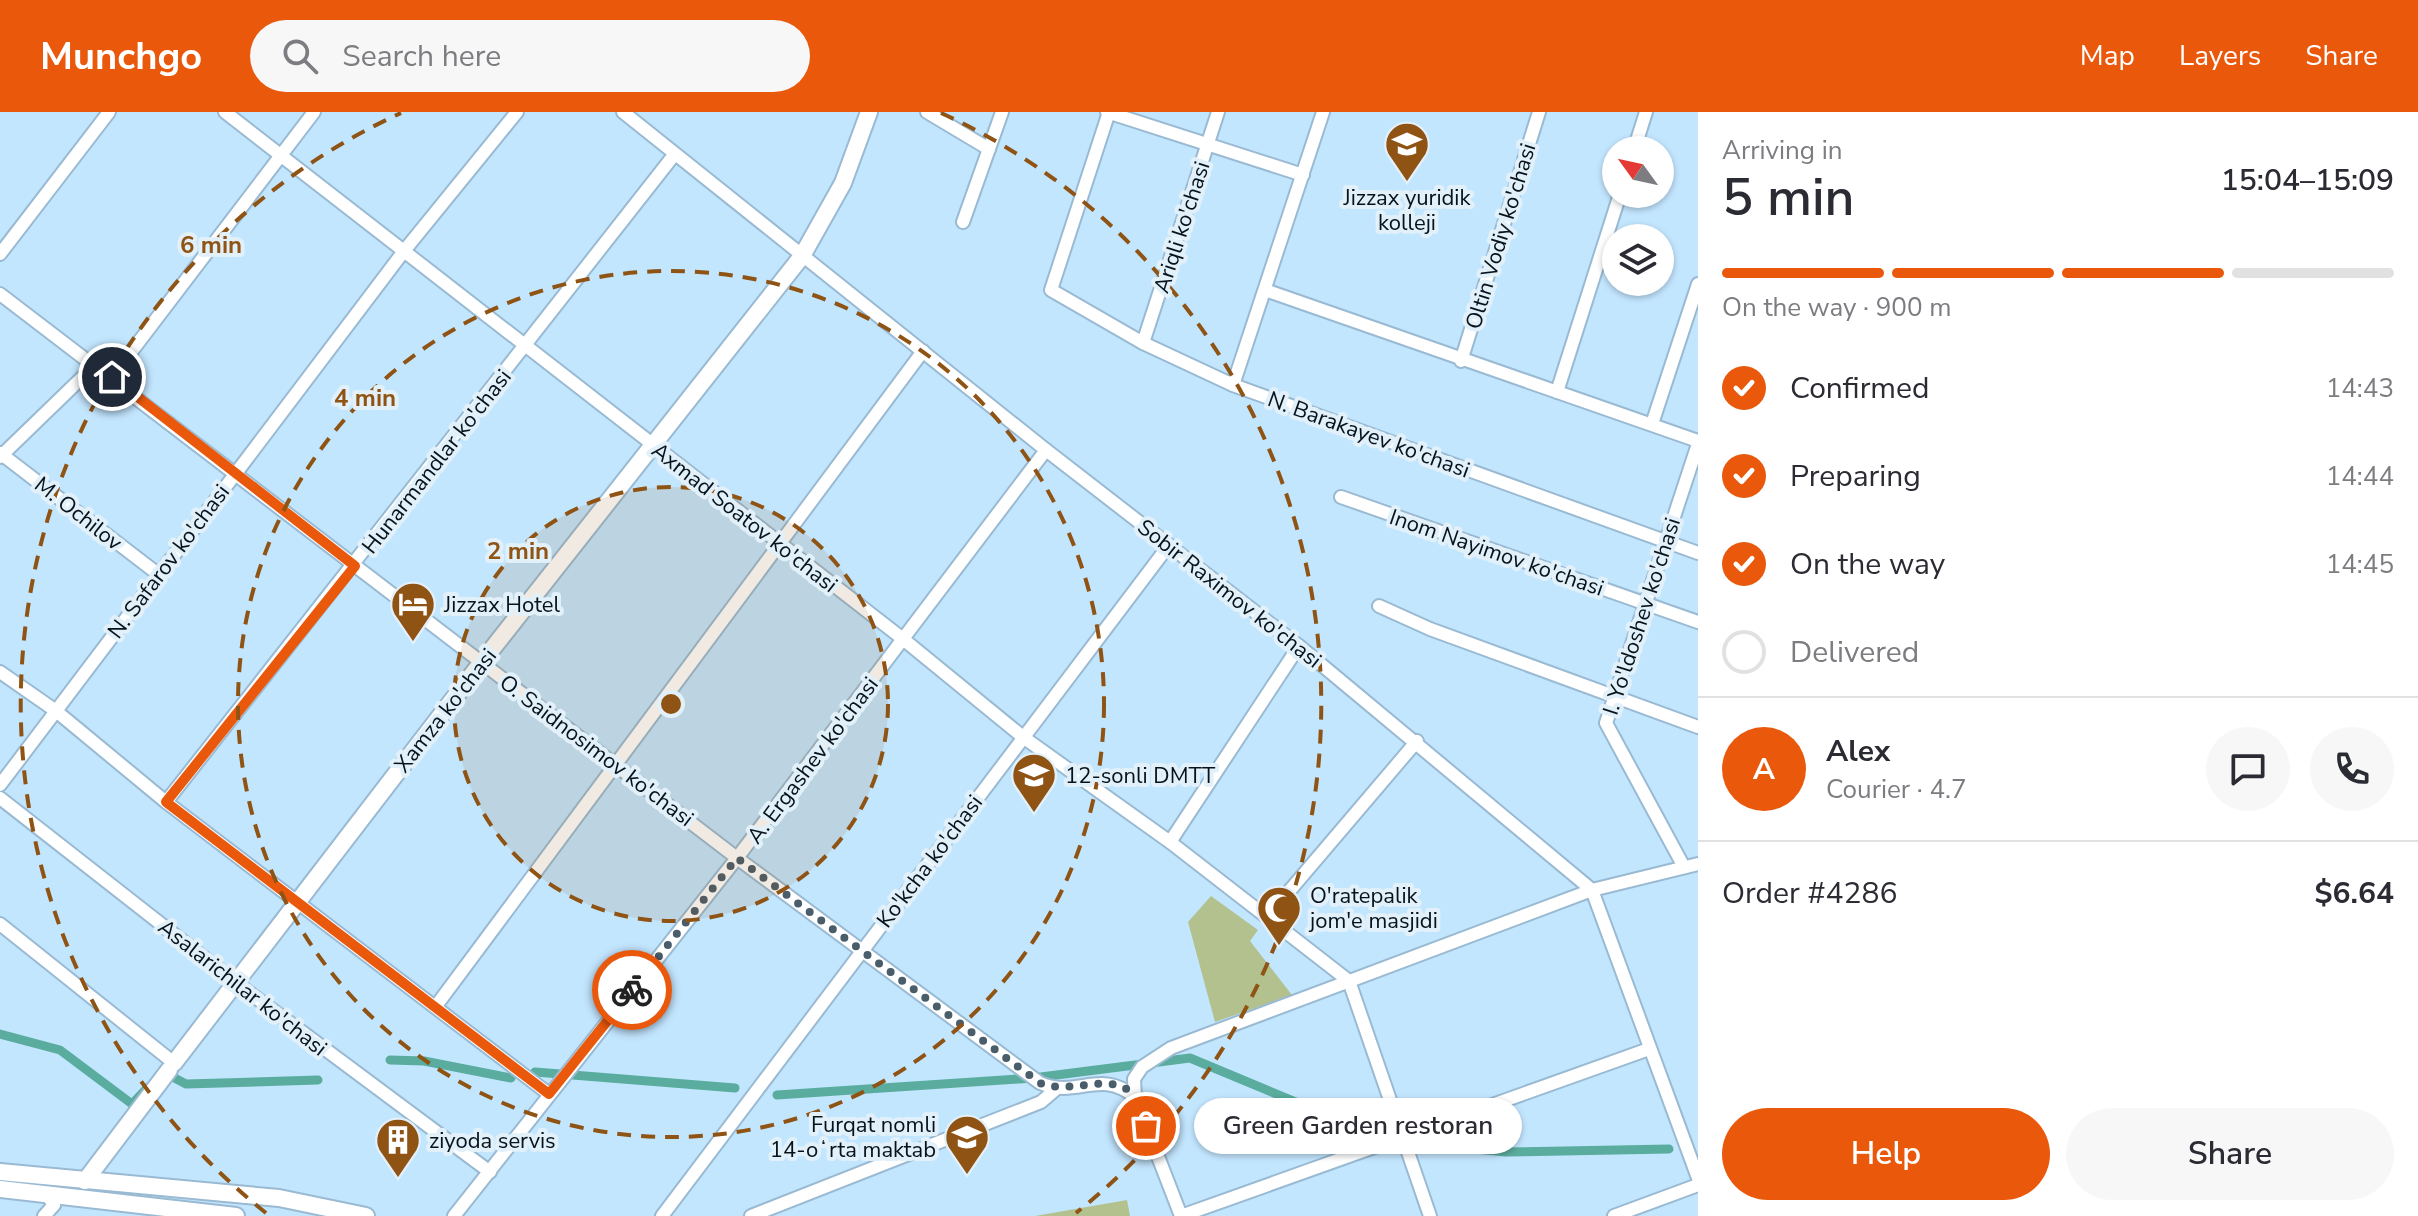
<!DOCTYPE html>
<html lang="en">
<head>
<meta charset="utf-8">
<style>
	:root { --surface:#fff; --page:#f7f7f7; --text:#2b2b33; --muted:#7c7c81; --line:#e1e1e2; --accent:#ea580c }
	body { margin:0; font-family:"Nunito Sans",sans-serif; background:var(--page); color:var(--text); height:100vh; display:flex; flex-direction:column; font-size:30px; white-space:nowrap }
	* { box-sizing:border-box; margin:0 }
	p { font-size:26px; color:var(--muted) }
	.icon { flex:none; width:44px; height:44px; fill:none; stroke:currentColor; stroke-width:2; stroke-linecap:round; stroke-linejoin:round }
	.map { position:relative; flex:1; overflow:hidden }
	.sheet { display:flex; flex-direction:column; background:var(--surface); width:720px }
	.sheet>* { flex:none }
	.needle { width:52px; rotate:303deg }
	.controls { position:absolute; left:1602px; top:24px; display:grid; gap:16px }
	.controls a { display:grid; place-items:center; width:72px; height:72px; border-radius:50%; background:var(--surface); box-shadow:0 2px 6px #0004; font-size:40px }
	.pin { position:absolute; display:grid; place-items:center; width:68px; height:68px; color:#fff; margin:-34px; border:4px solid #fff; border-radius:50%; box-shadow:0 2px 8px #0007 }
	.courier { position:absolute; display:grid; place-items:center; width:80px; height:80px; margin:-40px; border:6px solid #ea580c; border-radius:50%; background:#fff; color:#222; box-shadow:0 2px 10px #0007 }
	.bubble { position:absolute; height:56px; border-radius:28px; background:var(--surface); box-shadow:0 2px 6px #0004; font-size:26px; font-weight:600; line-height:56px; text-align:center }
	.overview em { font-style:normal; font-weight:600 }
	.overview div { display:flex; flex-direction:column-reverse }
	.overview { display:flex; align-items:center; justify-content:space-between; height:136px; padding:0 24px }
	h1 { font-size:52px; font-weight:600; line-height:60px }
	.bar { display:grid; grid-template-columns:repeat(4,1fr); gap:12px 8px; align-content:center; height:96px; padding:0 24px }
	.bar i { height:10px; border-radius:6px; background:var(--line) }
	.bar .current { background:var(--accent) }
	.bar p { grid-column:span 4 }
	.line { display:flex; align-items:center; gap:20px; padding:0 24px; border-top:2px solid var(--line) }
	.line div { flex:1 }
	.round { display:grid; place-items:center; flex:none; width:84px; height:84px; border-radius:42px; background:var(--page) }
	ol { padding:0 24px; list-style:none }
	li { display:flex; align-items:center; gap:24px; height:88px }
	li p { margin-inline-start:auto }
	li .icon { padding:8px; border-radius:50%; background:var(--accent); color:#fff; stroke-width:4 }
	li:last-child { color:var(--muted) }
	li i { width:44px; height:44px; border:4px solid var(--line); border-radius:50% }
	.button { display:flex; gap:16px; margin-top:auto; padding:16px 24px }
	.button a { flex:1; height:92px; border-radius:48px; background:var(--accent); color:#fff; font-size:32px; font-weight:600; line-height:92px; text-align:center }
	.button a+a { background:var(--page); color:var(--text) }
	header { display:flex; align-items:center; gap:48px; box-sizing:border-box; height:112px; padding:0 40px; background:var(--accent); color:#fff }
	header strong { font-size:38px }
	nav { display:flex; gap:44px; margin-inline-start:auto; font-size:28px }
	.search { width:560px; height:72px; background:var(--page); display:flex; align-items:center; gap:20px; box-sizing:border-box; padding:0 28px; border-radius:44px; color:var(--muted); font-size:30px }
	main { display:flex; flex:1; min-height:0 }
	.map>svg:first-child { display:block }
</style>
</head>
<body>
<header>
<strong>Munchgo</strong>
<div class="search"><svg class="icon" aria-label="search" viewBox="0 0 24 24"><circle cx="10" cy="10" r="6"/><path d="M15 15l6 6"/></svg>Search here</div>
<nav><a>Map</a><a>Layers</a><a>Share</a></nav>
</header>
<main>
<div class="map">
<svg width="1698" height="1104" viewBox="0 0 1698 1104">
	<rect width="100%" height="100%" fill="#c3e6ff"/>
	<g fill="#b3c18e">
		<path d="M1211,784L1258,818L1250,829L1292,883L1215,910L1188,810Z"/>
		<path d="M1127,1088L1130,1104H1035Z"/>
	</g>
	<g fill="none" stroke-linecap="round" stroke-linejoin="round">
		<g stroke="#5aad9e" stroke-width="9">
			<path d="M0,922L60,938L132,992L148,975"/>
			<path d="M390,948L424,949L511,966"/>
			<path d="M535,960L735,976"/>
			<path d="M165,961L186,972L318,968"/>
			<path d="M777,983L1033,966L1190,946L1375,1023"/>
			<path d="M1415,1031L1506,1040L1669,1037"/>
		</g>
		<g stroke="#99bad2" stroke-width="16">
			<g id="minor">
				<path d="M225,0L903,527L1023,625L1170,730L1349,869L1430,1104"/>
				<path d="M623,0L1046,338L1299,534L1592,778L1698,1066"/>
				<path d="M927,0L989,37"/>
				<path d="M1107,0L1303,63"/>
				<path d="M1109,0L1051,178L1143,231L1233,273L1698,441"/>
				<path d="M1634,38L1646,0"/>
				<path d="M963,110L1002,0"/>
				<path d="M0,142L109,0"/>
				<path d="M1265,178L1698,329"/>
				<path d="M0,182L737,746L1040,971C1078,987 1099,956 1135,985"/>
				<path d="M1143,231L1218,0"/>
				<path d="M1461,249L1539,0"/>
				<path d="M112,265L314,0"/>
				<path d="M1233,273L1323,0"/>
				<path d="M1557,280L1620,82"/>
				<path d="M1652,312L1698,172"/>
				<path d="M0,341L158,462"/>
				<path d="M0,345L95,253"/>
				<path d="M1341,385L1698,510"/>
				<path d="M1379,494L1430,517L1698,615"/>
				<path d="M0,560L56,599L166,690L549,982"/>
				<path d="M0,673L404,139L517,0"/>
				<path d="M0,686L235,870L490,1060"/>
				<path d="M166,690L674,43"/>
				<path d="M1170,730L1299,534"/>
				<path d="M1684,755L1606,611L1698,332"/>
				<path d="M1268,804L1417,629"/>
				<path d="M0,812L174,951L170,956"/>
				<path d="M436,894L923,239"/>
				<path d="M44,1104L54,1093L47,1083"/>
				<path d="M454,1104L737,746L1046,338"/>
				<path d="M662,1104L1169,433"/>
				<path d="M751,1104L1041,990L1055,978"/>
				<path d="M1181,1104L1135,985L1134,967L1142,955L1171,936L1592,778L1698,752"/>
				<path d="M1181,1104L1649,937"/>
				<path d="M1614,1104L1698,1073"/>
			</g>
		</g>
		<g stroke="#99bad2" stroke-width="20">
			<g id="major">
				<path d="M174,951L481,551L802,144L843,71L869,0"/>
				<path d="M0,1060L279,1086L366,1104"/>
				<path d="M85,1069L169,958"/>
				<path d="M0,1077L236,1104"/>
			</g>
		</g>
		<use href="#minor" stroke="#fff" stroke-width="12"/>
		<use href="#major" stroke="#fff" stroke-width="16"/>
	</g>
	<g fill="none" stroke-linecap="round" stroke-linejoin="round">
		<path stroke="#495d6b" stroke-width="8" stroke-dasharray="0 14.4" d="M632,878L737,746L1040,971C1071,984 1115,957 1135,985C1140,992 1143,1006 1146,1014"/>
		<path stroke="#ea580c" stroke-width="10" d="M112,265L355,454L166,690L549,982L632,878"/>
	</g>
	<circle cx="671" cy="592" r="217" fill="#8f5314" fill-opacity=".12"/>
	<g fill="none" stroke="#8f5314" stroke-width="4" stroke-dasharray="14 10">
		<circle cx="671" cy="592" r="217"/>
		<circle cx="671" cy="592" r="433"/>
		<path d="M266 1101A650 650 0 0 1 401 1M941 1A650 650 0 0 1 1076 1101"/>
	</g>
	<defs>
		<g id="university-pin" transform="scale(2.3)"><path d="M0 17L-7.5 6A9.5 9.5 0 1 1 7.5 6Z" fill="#8f5314" stroke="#e2f0fa"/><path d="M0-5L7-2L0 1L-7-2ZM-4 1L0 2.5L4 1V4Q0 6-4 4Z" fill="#fff"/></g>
		<g id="hotel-pin" transform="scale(2.3)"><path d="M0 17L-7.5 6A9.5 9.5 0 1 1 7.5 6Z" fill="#8f5314" stroke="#e2f0fa"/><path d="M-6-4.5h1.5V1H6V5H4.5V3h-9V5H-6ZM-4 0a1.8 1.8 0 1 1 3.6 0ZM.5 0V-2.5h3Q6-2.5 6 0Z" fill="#fff"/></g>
		<g id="school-pin" transform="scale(2.3)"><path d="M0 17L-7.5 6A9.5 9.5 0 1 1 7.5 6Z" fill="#8f5314" stroke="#e2f0fa"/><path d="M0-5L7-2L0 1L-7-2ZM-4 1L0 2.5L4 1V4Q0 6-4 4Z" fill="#fff"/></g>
		<g id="mosque-pin" transform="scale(2.3)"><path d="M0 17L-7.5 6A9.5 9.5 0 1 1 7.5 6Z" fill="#8f5314" stroke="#e2f0fa"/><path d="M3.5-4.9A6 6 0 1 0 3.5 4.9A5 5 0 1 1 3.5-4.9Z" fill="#fff"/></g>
		<g id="building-pin" transform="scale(2.3)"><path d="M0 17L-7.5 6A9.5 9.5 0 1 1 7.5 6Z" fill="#8f5314" stroke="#e2f0fa"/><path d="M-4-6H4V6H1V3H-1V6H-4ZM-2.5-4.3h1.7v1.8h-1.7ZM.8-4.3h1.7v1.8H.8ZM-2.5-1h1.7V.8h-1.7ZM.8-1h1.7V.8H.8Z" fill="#fff"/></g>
	</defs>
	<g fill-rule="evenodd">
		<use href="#university-pin" x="1407" y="32"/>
		<use href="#hotel-pin" x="413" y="492"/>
		<use href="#school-pin" x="1034" y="663"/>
		<use href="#mosque-pin" x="1279" y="796"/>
		<use href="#school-pin" x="967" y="1025"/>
		<use href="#building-pin" x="398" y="1028"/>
	</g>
	<g text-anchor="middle" stroke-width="8" stroke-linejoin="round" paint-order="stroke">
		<g font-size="22" fill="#07131c" stroke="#e2f0fa" text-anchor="start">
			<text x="1407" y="93" text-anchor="middle">Jizzax yuridik<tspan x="1407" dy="25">kolleji</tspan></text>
			<text x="444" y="500">Jizzax Hotel</text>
			<text x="1065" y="671">12-sonli DMTT</text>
			<text x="1310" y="791">O'ratepalik<tspan x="1310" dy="25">jom'e masjidi</tspan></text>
			<text x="936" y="1020" text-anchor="end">Furqat nomli<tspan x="936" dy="25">14-oʻrta maktab</tspan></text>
			<text x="429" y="1036">ziyoda servis</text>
		</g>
		<g font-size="22" fill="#07131c" stroke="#e2f0fa">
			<text transform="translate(1181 115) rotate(-72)" y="8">Ariqli ko'chasi</text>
			<text transform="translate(1500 124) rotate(-73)" y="8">Oltin Vodiy ko'chasi</text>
			<text transform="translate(1369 322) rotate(20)" y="8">N. Barakayev ko'chasi</text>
			<text transform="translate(436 349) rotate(-52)" y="8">Hunarmandlar ko'chasi</text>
			<text transform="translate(79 401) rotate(38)" y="8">M. Ochilov</text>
			<text transform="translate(745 405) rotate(38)" y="8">Axmad Soatov ko'chasi</text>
			<text transform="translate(1497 440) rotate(19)" y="8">Inom Nayimov ko'chasi</text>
			<text transform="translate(168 449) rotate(-53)" y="8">N. Safarov ko'chasi</text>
			<text transform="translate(1230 481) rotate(38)" y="8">Sobir Raximov ko'chasi</text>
			<text transform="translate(1641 504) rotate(-72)" y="8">I. Yo'ldoshev ko'chasi</text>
			<text transform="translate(445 598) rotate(-52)" y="8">Xamza ko'chasi</text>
			<text transform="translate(597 638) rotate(37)" y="8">O. Saidnosimov ko'chasi</text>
			<text transform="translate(812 648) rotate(-53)" y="8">A. Ergashev ko'chasi</text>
			<text transform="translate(929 749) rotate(-53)" y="8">Ko'kcha ko'chasi</text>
			<text transform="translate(243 875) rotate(38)" y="8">Asalarichilar ko'chasi</text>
		</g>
	</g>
	<circle cx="671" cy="592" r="12" fill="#8f5314" stroke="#e2f0fa" stroke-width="4"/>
	<g font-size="24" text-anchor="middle" font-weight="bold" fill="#8f5314" stroke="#e2f0fa" stroke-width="8" stroke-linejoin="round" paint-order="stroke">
		<text x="211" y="141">6 min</text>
		<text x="365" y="294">4 min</text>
		<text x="518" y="447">2 min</text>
	</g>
</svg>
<div class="controls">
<a><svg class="needle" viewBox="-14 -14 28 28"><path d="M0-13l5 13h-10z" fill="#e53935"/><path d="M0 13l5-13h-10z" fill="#7c7c81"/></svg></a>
<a><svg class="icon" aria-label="layers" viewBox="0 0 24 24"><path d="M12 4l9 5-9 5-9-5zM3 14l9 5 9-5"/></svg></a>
</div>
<div class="pin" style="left:1146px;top:1014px;background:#ea580c"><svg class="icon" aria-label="bag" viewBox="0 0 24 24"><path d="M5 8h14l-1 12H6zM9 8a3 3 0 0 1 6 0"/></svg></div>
<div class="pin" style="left:112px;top:265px;background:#1f2937"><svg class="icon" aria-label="home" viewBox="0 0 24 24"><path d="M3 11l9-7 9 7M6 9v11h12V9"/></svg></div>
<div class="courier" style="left:632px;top:878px"><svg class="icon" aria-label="bike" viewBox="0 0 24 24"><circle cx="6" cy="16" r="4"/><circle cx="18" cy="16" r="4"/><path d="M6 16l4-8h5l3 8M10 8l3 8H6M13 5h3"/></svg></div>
<div class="bubble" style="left:1194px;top:986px;width:328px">Green Garden restoran</div>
</div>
<section class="sheet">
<div class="overview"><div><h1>5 min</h1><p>Arriving in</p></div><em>15:04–15:09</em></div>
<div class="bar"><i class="current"></i><i class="current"></i><i class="current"></i><i></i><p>On the way · 900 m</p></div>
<ol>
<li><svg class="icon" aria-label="check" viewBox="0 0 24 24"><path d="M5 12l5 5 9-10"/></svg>Confirmed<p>14:43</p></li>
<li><svg class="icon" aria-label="check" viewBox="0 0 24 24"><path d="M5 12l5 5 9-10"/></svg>Preparing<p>14:44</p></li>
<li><svg class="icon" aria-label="check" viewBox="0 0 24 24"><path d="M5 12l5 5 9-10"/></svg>On the way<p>14:45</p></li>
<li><i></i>Delivered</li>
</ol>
<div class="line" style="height:144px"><b class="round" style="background:var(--accent);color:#fff">A</b><div><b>Alex</b><p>Courier · 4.7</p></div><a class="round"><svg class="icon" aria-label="chat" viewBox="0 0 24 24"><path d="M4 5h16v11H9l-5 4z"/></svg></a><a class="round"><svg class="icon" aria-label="phone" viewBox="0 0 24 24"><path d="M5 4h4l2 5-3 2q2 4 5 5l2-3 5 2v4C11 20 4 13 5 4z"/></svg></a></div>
<div class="line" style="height:104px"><div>Order #4286</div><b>$6.64</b></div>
<div class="button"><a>Help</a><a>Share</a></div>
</section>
</main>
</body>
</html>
